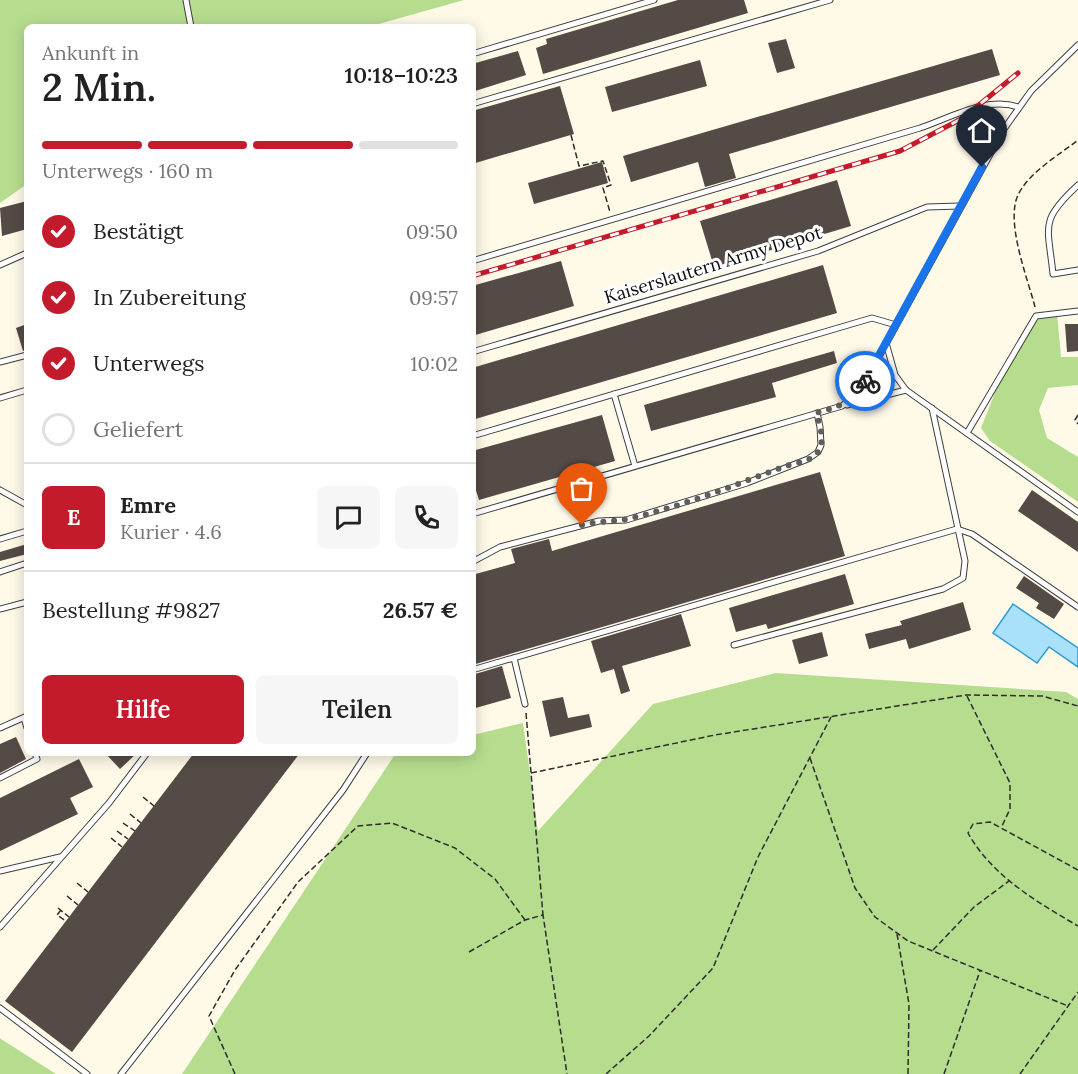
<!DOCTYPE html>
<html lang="de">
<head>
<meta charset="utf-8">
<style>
	:root { --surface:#fff; --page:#f6f6f6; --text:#222; --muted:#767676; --line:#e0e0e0; --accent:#c31a2c }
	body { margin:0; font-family:Lora,serif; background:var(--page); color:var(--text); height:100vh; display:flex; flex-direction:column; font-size:22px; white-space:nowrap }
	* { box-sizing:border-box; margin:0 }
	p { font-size:20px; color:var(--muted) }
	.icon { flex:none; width:33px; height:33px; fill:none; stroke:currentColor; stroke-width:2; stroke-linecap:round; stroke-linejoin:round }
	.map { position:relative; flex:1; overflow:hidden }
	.details { position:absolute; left:24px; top:24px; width:452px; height:732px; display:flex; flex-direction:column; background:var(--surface); border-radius:9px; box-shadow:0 3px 15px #0003 }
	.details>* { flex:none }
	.pin { position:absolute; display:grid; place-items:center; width:51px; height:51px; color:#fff; margin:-62px -26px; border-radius:50% 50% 50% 0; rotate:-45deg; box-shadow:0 0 6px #0007 }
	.pin .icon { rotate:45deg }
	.courier { position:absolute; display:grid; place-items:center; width:60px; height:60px; margin:-30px; border:4px solid #1a73e8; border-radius:50%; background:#fff; color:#222; box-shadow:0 2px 8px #0007 }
	.head em { font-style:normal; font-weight:600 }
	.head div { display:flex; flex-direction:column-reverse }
	.head { display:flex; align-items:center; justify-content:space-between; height:102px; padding:0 18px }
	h1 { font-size:39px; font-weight:600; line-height:45px }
	.bar { display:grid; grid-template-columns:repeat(4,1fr); gap:9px 6px; align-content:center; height:72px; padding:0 18px }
	.bar i { height:8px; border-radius:4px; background:var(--line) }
	.bar .on { background:var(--accent) }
	.bar p { grid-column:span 4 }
	.line { display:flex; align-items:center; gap:15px; padding:0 18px; border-top:2px solid var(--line) }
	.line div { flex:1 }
	.round { display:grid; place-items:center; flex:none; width:63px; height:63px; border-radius:9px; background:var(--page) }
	ol { padding:0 18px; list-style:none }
	li { display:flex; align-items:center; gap:18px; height:66px }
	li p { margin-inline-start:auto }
	li .icon { padding:6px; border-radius:50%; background:var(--accent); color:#fff; stroke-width:4 }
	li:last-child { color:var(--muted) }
	li i { width:33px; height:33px; border:3px solid var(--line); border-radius:50% }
	.button { display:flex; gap:12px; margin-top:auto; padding:12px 18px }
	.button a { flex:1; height:69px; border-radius:9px; background:var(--accent); color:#fff; font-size:24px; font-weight:600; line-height:69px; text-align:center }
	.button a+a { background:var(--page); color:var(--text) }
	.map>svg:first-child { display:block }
</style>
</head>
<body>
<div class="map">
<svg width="1078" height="1074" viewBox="0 0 1078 1074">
	<rect width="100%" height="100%" fill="#fff9e8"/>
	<g fill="#b6dd8e">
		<path d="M0,0H464L368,27H27V184L0,203Z"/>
		<path d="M1057,313L1061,357H1078V385L1048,388L1039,410L1047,438L1078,457V502L990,441L981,428L998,385L1036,316Z"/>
		<path d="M776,673L1066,692L1078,699V1074H182L396,753H472L473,735L523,723L538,831L653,704Z"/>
		<path d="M0,1038L1,1039L56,1074H0Z"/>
	</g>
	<path fill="#a9e1fa" stroke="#2b9cd7" stroke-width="1.5" d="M1013,604L1078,648V667L1049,647L1037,663L993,633Z"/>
	<g fill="#544b46">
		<path d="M678,0H744L748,13L543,74L536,48L547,44L546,39Z"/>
		<path d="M786,39L795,68L777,73L768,43Z"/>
		<path d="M992,49L1000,75L729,154L736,178L705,187L698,162L631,182L623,156Z"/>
		<path d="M518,51L526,75L472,92V64Z"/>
		<path d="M700,60L707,86L612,112L605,87Z"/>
		<path d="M560,86L574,134L472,164V111Z"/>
		<path d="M602,162L608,183L534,204L528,183Z"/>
		<path d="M837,180L851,226L714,267L700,221Z"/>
		<path d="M27,201V229L2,236L0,208Z"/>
		<path d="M561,261L574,306L472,336V286Z"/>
		<path d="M823,265L837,313L472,420V368Z"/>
		<path d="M27,324V350L23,351L16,328Z"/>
		<path d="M1065,324H1078V351L1067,352Z"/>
		<path d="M834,351L837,363L772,383L776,397L651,431L644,405Z"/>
		<path d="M602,415L615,461L479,500L472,478V451Z"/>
		<path d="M820,472L845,556L472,665V575L515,563L511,549L549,539L552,551Z"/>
		<path d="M1032,490L1078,522V552L1018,511Z"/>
		<path d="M27,544V554L0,561V552Z"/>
		<path d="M845,574L854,604L768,629L766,624L736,632L729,608Z"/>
		<path d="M1024,576L1064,604L1054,619L1036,608L1039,603L1016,588Z"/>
		<path d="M963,602L971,630L909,649L906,639L869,649L865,634L902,625L900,621Z"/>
		<path d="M681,614L691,646L622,666L630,691L621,694L614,669L601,673L591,641Z"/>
		<path d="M822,632L828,656L799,664L792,640Z"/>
		<path d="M502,666L511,698L472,709V675Z"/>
		<path d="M563,697L568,718L589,714L592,727L550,737L542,701Z"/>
		<path d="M16,737L26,759L0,773V744Z"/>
		<path d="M105,753H137L120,769Z"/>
		<path d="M194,753H300L72,1052L5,1001Z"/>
		<path d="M79,759L93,787L70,798L78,814L0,851V798Z"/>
	</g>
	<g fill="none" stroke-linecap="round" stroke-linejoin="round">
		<g stroke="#3e3e3e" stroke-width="7">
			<g id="service">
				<path d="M186,0L191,27"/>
				<path d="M472,54L654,0"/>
				<path d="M472,104L830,0"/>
				<path d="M1078,185C1039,221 1048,225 1053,274L1078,270"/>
				<path d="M472,261L920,128C950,118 987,96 1018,107"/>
				<path d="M0,265L27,253"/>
				<path d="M472,352L818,251L927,207L960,206"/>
				<path d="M0,362L27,355"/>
				<path d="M906,390L1078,512"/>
				<path d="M614,394L635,466"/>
				<path d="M0,398L27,390"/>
				<path d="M847,405L906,390L895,375L886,343"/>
				<path d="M967,433L1036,316L1078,311"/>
				<path d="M472,436L872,318L896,325"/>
				<path d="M0,490L27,505"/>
				<path d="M472,514L842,406L859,393L1004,129L1031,91L1078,45"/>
				<path d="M957,529L972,534L1078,607"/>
				<path d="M0,539L27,531"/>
				<path d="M472,562L500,547L599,521L626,520L747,483L808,459L818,452L821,445L820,427L817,413"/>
				<path d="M0,572L27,563"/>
				<path d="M0,609L27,602"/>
				<path d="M734,645L943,589L963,578L965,561L932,408"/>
				<path d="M514,658L525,704"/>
				<path d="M472,670L957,529"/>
				<path d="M24,718L27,728"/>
				<path d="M0,728L27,716"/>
				<path d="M0,778L37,759L35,753"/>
				<path d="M0,871L60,857"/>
				<path d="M0,927L109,803L147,753"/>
				<path d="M0,1008L87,1074"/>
				<path d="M121,1074L343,790L367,753"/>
			</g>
		</g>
		<g stroke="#2d2d2d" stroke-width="1.5" stroke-dasharray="6 3" stroke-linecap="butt">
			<path d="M571,135L579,166L603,161L611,185L603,188L610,212"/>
			<path d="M1035,307C1028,279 1004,220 1019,193C1031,171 1059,155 1078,140"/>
			<path d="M1078,415L1075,420L1078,424"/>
			<path d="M967,696L1010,783V809L1002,826"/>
			<path d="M526,713L543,915"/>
			<path d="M810,758L855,888L875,917L908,941L1068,1006"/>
			<path d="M531,773L715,735L966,695L1042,696L1078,706"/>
			<path d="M143,797L154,806"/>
			<path d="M130,814L141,823"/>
			<path d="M123,823L135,831"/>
			<path d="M117,831L128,839"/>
			<path d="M111,838L122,847"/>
			<path d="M1078,870L990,822L973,824L968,833C992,876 1037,902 1078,926"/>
			<path d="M77,883L88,892"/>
			<path d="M67,896L78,905"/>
			<path d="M58,908L69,917"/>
			<path d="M61,910L57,915L66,921"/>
			<path d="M897,934L909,1004L908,1074"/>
			<path d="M933,950L974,907L1009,881"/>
			<path d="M469,952L525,920L543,915L567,1074"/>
			<path d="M235,1074L209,1016L235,970L298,882L358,826L392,823L455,848L495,879L525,920"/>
			<path d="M606,1074L649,1036L713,968L758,857L831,717"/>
			<path d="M944,1074L980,971"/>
			<path d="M1020,1074L1078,992"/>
		</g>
		<use href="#service" stroke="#fff" stroke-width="5"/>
		<g stroke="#c31a2c" stroke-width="5">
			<path id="rail" d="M472,276L900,151L963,118L1018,73"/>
		</g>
		<use href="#rail" stroke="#fff" stroke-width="3" stroke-dasharray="9" stroke-linecap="butt"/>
	</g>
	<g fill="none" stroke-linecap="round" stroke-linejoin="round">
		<path stroke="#605e58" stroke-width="6" stroke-dasharray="0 10.8" d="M582,525C597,521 612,522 627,519C681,507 732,486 783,467C794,463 810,462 817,453C826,443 820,425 816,413C838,407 854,402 865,381"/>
		<path stroke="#1a73e8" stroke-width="8" d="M865,381L982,167"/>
	</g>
	<g text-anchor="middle" stroke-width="6" stroke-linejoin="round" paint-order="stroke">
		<g font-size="18" fill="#0b0b0b" stroke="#fff">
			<text transform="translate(713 265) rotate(-17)" y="6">Kaiserslautern Army Depot</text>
		</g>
	</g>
</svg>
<div class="pin" style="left:582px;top:525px;background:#ea580c"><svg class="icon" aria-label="bag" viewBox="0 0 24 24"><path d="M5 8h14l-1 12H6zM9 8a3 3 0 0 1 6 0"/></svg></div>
<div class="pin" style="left:982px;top:167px;background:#1f2937"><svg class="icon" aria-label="home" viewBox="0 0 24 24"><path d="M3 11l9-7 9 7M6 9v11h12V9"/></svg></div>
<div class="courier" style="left:865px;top:381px"><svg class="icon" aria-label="bike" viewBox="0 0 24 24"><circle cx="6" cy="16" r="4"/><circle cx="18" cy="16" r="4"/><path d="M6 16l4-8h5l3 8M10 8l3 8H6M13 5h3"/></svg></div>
<section class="details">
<div class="head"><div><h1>2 Min.</h1><p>Ankunft in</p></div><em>10:18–10:23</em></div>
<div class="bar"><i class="on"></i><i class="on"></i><i class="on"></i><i></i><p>Unterwegs · 160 m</p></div>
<ol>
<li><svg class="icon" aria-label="check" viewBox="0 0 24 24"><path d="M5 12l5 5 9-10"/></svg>Bestätigt<p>09:50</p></li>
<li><svg class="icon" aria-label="check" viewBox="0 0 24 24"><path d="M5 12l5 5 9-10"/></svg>In Zubereitung<p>09:57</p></li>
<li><svg class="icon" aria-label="check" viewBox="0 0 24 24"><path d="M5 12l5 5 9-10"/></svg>Unterwegs<p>10:02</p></li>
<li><i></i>Geliefert</li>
</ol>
<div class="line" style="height:108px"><b class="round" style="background:var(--accent);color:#fff">E</b><div><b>Emre</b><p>Kurier · 4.6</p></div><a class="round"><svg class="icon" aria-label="chat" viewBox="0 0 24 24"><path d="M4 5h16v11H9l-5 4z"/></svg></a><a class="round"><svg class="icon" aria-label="phone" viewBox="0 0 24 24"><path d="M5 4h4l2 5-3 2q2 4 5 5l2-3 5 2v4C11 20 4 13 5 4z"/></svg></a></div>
<div class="line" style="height:78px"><div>Bestellung #9827</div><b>26.57 €</b></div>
<div class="button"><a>Hilfe</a><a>Teilen</a></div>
</section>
</div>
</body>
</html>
